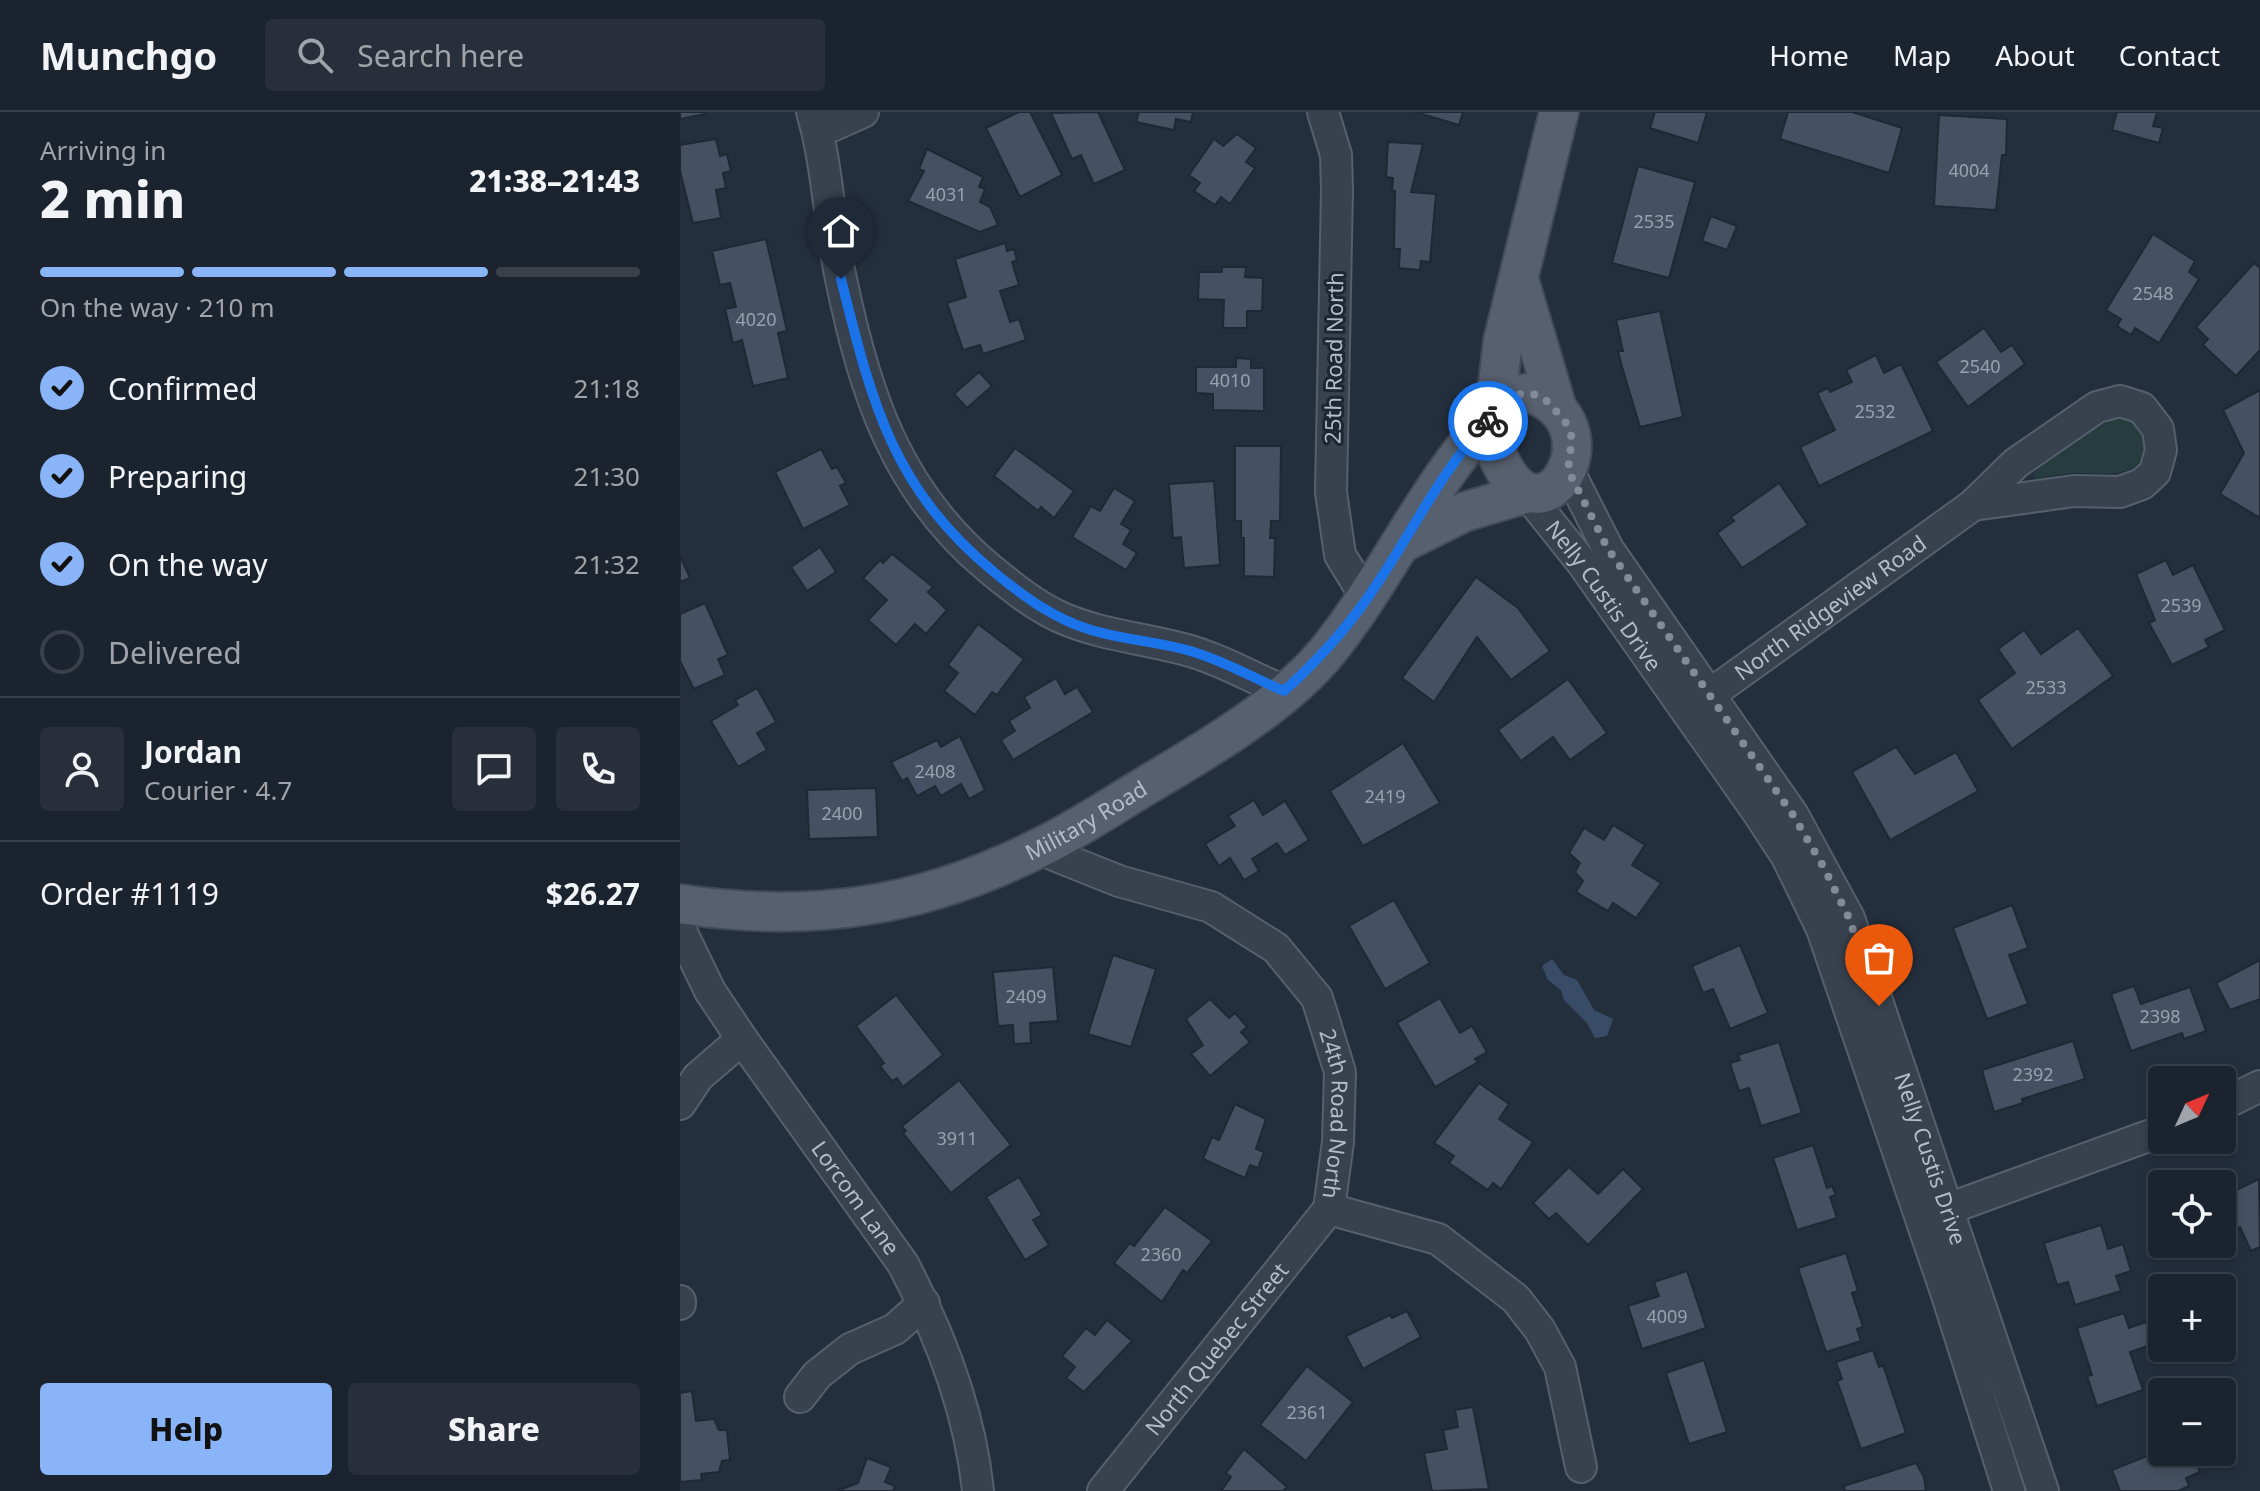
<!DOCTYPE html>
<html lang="en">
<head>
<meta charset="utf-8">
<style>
	:root { --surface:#1b232e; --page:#282f3a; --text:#f1f3f6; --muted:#a0a4aa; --line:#39404a; --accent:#8ab4f8 }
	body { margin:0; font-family:"Noto Sans",sans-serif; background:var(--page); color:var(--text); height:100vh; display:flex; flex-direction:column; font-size:30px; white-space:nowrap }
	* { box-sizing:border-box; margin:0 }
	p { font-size:26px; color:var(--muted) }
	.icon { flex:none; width:44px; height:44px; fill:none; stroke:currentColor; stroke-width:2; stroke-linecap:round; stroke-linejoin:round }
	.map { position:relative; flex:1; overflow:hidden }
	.sheet { display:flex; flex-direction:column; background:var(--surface); width:680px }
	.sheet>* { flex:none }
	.needle { width:52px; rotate:46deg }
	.fabs { position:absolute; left:1468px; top:954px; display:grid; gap:16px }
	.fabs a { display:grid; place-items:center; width:88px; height:88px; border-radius:8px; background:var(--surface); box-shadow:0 4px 12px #0003,0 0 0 2px var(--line); font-size:40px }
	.pin { position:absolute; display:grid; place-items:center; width:68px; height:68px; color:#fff; margin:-82px -34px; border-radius:50% 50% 50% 0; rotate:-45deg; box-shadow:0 0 8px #0007 }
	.pin .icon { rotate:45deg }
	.courier { position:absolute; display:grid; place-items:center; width:80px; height:80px; margin:-40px; border:6px solid #1a73e8; border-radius:50%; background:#fff; color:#222; box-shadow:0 2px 10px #0007 }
	.overview em { font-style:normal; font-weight:800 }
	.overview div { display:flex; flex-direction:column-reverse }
	.overview { display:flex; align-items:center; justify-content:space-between; height:136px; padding:0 40px }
	h1 { font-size:52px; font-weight:800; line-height:60px }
	.bar { display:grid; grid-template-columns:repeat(4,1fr); gap:12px 8px; align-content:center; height:96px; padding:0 40px }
	.bar i { height:10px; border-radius:6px; background:var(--line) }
	.bar .active { background:var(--accent) }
	.bar p { grid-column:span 4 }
	.line { display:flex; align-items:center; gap:20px; padding:0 40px; border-top:2px solid var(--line) }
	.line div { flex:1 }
	.round { display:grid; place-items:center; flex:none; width:84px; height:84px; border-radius:8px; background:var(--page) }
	ol { padding:0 40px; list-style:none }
	li { display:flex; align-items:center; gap:24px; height:88px }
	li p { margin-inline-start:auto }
	li .icon { padding:8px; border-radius:50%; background:var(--accent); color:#111; stroke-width:4 }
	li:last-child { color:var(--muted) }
	li i { width:44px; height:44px; border:4px solid var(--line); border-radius:50% }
	.cta { display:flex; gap:16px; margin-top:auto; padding:16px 40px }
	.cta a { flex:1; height:92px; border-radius:8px; background:var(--accent); color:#111; font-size:32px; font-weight:800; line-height:92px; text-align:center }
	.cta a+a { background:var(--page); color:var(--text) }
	header { display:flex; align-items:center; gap:48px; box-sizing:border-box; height:112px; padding:0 40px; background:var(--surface); border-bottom:2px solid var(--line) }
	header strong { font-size:38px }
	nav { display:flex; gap:44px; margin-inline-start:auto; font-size:28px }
	.search { width:560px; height:72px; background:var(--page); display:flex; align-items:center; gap:20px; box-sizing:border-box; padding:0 28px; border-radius:8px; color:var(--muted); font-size:30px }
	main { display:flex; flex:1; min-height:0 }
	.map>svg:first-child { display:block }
</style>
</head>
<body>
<header>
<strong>Munchgo</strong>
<div class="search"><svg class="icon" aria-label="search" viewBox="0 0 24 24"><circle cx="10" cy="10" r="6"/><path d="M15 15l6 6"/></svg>Search here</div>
<nav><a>Home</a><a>Map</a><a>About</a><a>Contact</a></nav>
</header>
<main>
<section class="sheet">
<div class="overview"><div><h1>2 min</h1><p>Arriving in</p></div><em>21:38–21:43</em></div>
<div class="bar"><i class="active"></i><i class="active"></i><i class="active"></i><i></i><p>On the way · 210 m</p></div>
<ol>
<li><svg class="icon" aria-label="check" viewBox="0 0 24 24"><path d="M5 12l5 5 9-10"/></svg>Confirmed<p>21:18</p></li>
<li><svg class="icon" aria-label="check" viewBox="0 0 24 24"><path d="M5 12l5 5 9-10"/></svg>Preparing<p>21:30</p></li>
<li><svg class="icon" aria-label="check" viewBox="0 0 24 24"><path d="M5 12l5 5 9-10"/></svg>On the way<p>21:32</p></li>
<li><i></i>Delivered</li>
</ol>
<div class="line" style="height:144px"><a class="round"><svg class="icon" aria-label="person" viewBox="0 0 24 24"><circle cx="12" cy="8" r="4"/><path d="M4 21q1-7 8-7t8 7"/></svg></a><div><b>Jordan</b><p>Courier · 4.7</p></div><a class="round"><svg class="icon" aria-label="chat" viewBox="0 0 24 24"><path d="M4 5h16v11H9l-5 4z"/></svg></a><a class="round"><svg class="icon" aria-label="phone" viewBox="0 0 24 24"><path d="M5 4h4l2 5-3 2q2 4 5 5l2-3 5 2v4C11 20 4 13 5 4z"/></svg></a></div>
<div class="line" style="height:104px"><div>Order #1119</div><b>$26.27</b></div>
<div class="cta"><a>Help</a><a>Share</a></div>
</section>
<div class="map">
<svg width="1580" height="1379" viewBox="0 0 1580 1379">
	<rect width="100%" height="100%" fill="#242f3e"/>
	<path fill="#263c3f" d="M1440,306L1454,311L1465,326C1468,369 1426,361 1397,361C1384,361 1370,364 1358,367L1353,365C1356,349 1424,306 1440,306Z"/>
	<path fill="#394c67" d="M872,847L884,863L897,868L914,898L933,907L927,924L915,926L907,911L884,888L881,878L868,868L862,854Z"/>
	<g fill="#455162" stroke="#1f2835" stroke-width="2">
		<path d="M0,0H24L25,2L0,7Z"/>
		<path d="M339,0H350L382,63L340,85L306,16Z"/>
		<path d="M418,0L445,58L414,72L401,43L392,47L371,1Z"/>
		<path d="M459,0H513L511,10L496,7L494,18L456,10Z"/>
		<path d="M735,0H783L779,13Z"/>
		<path d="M975,0H1027L1018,31L970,16Z"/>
		<path d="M1108,0H1172L1222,16L1209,61L1100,27Z"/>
		<path d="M1437,0H1477L1473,14L1483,16L1479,31L1432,18Z"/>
		<path d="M1259,3L1327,7L1326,43H1322L1316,98L1254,94Z"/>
		<path d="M557,22L576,36L566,50L575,56L550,92L541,85L535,93L514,79L520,71L509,63L534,27L543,34Z"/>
		<path d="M36,27L40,44L47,42L51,59L43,61L46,76L36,78L41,106L13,111L0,59V33Z"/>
		<path d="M708,30L743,32L731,80L756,82L750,150L741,149L740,158L719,156L720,137H714L715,79L712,78L713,66L706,65Z"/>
		<path d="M247,37L303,65L299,75L305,77L300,90L310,95L318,113L300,120L228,89L244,59L239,57Z"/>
		<path d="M958,54L1015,70L989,166L932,151Z"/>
		<path d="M1031,104L1057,114L1047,138L1022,129Z"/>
		<path d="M1473,122L1515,149L1509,160L1519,167L1479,231L1455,216L1451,223L1437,214L1441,207L1426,198Z"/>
		<path d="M86,127L107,219L98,221L108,266L73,274L62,228L53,231L45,197L56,195L50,171L40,173L32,139Z"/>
		<path d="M325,131L327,139L334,137L337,148L332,150L339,173L320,179L330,210L339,207L346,228L303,242L300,233L283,238L267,191L286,185L275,147Z"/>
		<path d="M1574,151L1580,156V238L1556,264L1523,233L1528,227L1516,215Z"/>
		<path d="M542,155H566L565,165L583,166L582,199H567V216H543L544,188L518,187L519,160H542Z"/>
		<path d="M980,199L1003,305L960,315L942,255L938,239H943L936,208Z"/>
		<path d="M1304,216L1321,240L1332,233L1345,252L1288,295L1256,250Z"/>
		<path d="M1196,243L1204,261L1221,252L1253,319L1139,374L1120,335L1155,318L1137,281L1148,276L1150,280L1172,270L1166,258Z"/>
		<path d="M556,246L571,247V256H584V299L533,298V282L516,281V255H556Z"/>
		<path d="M299,260L312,274L287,296L274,282Z"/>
		<path d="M1580,278V406L1540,382L1564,341L1543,298Z"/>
		<path d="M555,334H601L600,409H591L590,426H595L594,465L564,464V426H561V409H555Z"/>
		<path d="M335,336L394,379L374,406L361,395L358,399L314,364Z"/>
		<path d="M141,337L152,357L157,355L166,371L160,374L170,393L123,417L95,360Z"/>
		<path d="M534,369L540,453L504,456L501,425L493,426L489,372Z"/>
		<path d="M1099,371L1128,413L1062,456L1037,421L1054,409L1051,405Z"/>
		<path d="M434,376L455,389L441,412L451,418L443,432L457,441L446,458L392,425L411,394L420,399Z"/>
		<path d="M140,435L156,460L127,479L111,455Z"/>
		<path d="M212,442L253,475L248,480L267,498L246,522L235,512L216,533L188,508L207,488L183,466L200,448L203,451Z"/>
		<path d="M0,444L10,466L0,470Z"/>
		<path d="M1486,448L1493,463L1513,453L1545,518L1525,528L1529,535L1492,553L1469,511L1475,508L1456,462Z"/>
		<path d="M796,465L838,496L870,539L831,568L797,525L754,590L722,566Z"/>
		<path d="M25,491L48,543L38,547L45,563L14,577L0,549V502Z"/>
		<path d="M298,512L344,547L317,583L312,580L295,603L264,579L278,561L268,553Z"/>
		<path d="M1398,516L1433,564L1332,637L1298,588L1335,561L1318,537L1344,518L1361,542Z"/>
		<path d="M376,566L385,582L397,575L413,600L333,648L321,628L335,619L329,609L350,596L344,585Z"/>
		<path d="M888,567L927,621L890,648L873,625L841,649L818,618Z"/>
		<path d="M77,576L96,610L77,621L87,638L58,655L31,609L58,593L55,588Z"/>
		<path d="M280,624L305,678L289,687L281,672L261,684L255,674L237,684L227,666L222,669L211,650L257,628L261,635Z"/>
		<path d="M723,631L760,691L683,734L650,679Z"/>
		<path d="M1216,635L1235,662L1276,640L1298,679L1210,728L1172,660Z"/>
		<path d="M196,676L198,725L129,727L127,678Z"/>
		<path d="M574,688L583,703L605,689L629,728L605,743L597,731L572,747L579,759L564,768L550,746L539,754L525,732L555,714L548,704Z"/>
		<path d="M933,713L965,733L952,753L981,771L956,806L933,791L928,799L896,780L903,769L895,760L900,751L889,741L904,716L924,728Z"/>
		<path d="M714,788L750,851L705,877L669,814Z"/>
		<path d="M1332,793L1348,836L1329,843L1348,892L1307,907L1273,816Z"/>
		<path d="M1060,833L1088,901L1050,917L1033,877L1023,881L1012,854Z"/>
		<path d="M433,843L476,857L451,935L408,922Z"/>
		<path d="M1580,848V887L1550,898L1536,871Z"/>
		<path d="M373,855L378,909L350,911L351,931L334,932L333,913L318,914L313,860Z"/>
		<path d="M1454,874L1461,892L1510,875L1526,919L1504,927L1502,921L1451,939L1431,882Z"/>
		<path d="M216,883L263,943L223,975L217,966L212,969L200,954L204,951L176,914Z"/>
		<path d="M760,886L780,921L792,914L807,940L795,947L798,950L755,975L717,911Z"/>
		<path d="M530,887L549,906L555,901L567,915L561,920L570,930L530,964L511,942L523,933L506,907Z"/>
		<path d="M1393,929L1405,967L1342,987L1343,991L1314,1000L1302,958Z"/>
		<path d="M1099,930L1122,1001L1081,1014L1069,976L1059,979L1050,951L1060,948L1058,943Z"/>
		<path d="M279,968L331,1033L271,1081L223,1021L226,1019L222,1014Z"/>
		<path d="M799,971L829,992L819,1007L853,1030L821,1077L813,1071L808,1078L769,1051L774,1044L754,1031Z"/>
		<path d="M555,992L586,1007L576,1037L584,1040L578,1056L570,1053L565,1066L523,1047L532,1025L539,1028Z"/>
		<path d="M1133,1033L1147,1076L1152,1074L1156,1083L1150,1085L1157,1106L1117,1118L1093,1046Z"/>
		<path d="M889,1055L918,1082L943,1057L963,1077L908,1133L876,1101L869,1107L853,1091Z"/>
		<path d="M339,1065L362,1103L353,1108L369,1133L345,1148L306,1085Z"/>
		<path d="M1579,1067L1580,1135L1571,1139L1560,1115L1542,1123V1085Z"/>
		<path d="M485,1095L532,1129L507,1161L503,1158L482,1190L434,1151L450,1131L454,1134Z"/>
		<path d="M1421,1113L1428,1137L1443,1132L1451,1159L1436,1164L1441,1179L1395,1193L1388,1170L1377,1173L1364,1131Z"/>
		<path d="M1166,1141L1178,1179L1172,1181L1183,1215L1177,1217L1181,1229L1146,1240L1118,1156Z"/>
		<path d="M1007,1159L1026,1216L962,1237L948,1194L979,1184L974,1170Z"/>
		<path d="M727,1199L741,1225L683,1257L666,1224L710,1203L712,1206Z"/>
		<path d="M1444,1201L1449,1216L1466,1210L1473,1232L1450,1240L1463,1278L1417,1294L1407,1264L1412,1263L1397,1216Z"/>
		<path d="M427,1208L452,1229L404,1280L386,1266L395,1255L382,1244L406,1216L415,1223Z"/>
		<path d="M1193,1238L1199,1255L1203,1253L1226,1321L1181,1337L1157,1269L1162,1267L1156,1250Z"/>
		<path d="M1024,1248L1047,1320L1009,1332L986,1261Z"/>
		<path d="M627,1254L673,1290L626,1349L580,1313Z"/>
		<path d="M12,1279L16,1309L34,1307L39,1318H47L50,1348L42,1349L39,1360L21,1362L22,1368L0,1370V1281Z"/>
		<path d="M793,1295L809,1377L752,1379L744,1341L767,1337L763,1318L778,1315L775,1298Z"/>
		<path d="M1542,1326L1549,1344L1518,1356L1520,1360L1506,1366L1509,1374L1498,1379H1440L1432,1358L1482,1338L1542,1340Z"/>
		<path d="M564,1337L607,1375L603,1379H541L551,1365L546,1361Z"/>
		<path d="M187,1346L211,1355L205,1370L215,1374L213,1379H157L178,1371Z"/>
		<path d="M1236,1351L1244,1365L1246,1379H1165L1164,1374Z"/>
	</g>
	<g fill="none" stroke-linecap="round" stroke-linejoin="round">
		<g stroke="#565f6c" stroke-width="34">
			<g id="minor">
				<path d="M132,0C148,54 149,112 161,167C185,283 217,380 310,457C332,475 354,493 380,505C420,523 462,526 503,537C538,546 571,565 604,579"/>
				<path d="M643,0L656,43L657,78L651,380L660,443L687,487"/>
				<path d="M138,20L183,0"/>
				<path id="s1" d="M888,358L928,437L1113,703L1169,806L1363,1379"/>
				<path id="s2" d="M848,383L903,452L1079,702L1107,745L1142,817L1267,1183L1329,1379"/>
				<path id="s3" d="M1014,594L1293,393L1336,351L1417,295L1440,289L1462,296L1478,317L1481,338L1475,360L1462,372L1440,380L1394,379L1293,393"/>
				<path id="s4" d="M359,737L439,769L531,795L596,836L637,886L660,960L658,1030L649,1097"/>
				<path id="s5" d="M0,817L30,879L62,927L223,1152C260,1222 290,1300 298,1379"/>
				<path d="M0,992L18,965L62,927"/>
				<path d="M1542,993L1580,974"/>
				<path d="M649,1097L758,1127L836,1187L860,1218L880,1255L901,1355"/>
				<path d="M1254,1102L1482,1019"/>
				<path d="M0,1189V1192"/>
				<path d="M120,1285L137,1263L170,1237L215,1217L244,1191"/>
				<path id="s6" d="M423,1379L649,1097"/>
			</g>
		</g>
		<g stroke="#414a57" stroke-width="42">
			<g id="major">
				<path d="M839,168L877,296"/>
				<path d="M850,281C939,311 865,440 821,351C813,335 808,314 815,297L833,283Z"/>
				<path d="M815,297L823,229L879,0"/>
				<path d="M720,432L784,400L845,382"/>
				<path id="s7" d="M0,792C131,811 239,796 357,737C399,717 438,690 477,667C533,634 604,591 646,541C708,465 745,375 812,304"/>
			</g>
		</g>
		<use href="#minor" stroke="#38414e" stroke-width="30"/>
		<use href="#major" stroke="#56606e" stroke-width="38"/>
	</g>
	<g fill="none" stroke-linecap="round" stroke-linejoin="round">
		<path stroke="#828b98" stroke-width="8" stroke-dasharray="0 14.4" d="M808,309L833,283L850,281L864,286L885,309L892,326L888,358L928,437L1113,703L1143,754L1169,806L1199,894"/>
		<path stroke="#1a73e8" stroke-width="10" d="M161,167C192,291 212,376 315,461C343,484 373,506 408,517C439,527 472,529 503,537C538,546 571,565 604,579C635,551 662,522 686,488C729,428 757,363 808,309"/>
	</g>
	<g text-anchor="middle" stroke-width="6" stroke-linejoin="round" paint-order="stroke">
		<g font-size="18" fill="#98a1af">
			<text x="1289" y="65">4004</text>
			<text x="266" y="89">4031</text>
			<text x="974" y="116">2535</text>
			<text x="1473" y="188">2548</text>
			<text x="76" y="214">4020</text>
			<text x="1300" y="261">2540</text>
			<text x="550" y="275">4010</text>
			<text x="1195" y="306">2532</text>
			<text x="1501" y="500">2539</text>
			<text x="1366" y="582">2533</text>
			<text x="255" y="666">2408</text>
			<text x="705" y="691">2419</text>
			<text x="162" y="708">2400</text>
			<text x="346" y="891">2409</text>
			<text x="1480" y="911">2398</text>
			<text x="1353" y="969">2392</text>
			<text x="277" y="1033">3911</text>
			<text x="481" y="1149">2360</text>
			<text x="987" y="1211">4009</text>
			<text x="627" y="1307">2361</text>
		</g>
		<g font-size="22" fill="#b4bcc9" stroke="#1d2633">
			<text transform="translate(654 246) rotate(-89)" y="8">25th Road North</text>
			<text dy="8" stroke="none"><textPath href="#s2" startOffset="126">Nelly Custis Drive</textPath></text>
			<text dy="8" stroke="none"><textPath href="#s3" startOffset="168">North Ridgeview Road</textPath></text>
			<text dy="8" stroke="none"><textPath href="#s7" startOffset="424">Military Road</textPath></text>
			<text dy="8" stroke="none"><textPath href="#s4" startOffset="442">24th Road North</textPath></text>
			<text dy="8" stroke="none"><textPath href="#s1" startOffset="784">Nelly Custis Drive</textPath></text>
			<text dy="8" stroke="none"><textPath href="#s5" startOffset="322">Lorcom Lane</textPath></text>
			<text dy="8" stroke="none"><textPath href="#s6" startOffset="182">North Quebec Street</textPath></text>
		</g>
	</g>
</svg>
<div class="fabs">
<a><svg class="needle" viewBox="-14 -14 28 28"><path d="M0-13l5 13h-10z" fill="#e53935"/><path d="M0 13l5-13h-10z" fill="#a0a4aa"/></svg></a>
<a><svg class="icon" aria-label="locate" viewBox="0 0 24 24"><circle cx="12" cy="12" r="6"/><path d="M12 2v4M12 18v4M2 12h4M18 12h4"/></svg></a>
<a>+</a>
<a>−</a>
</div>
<div class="pin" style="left:1199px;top:894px;background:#ea580c"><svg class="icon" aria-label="bag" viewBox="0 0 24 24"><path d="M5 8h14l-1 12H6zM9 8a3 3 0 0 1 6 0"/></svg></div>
<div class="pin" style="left:161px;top:167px;background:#1f2937"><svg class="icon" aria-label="home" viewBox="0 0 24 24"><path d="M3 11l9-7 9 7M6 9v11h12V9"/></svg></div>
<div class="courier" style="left:808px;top:309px"><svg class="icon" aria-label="bike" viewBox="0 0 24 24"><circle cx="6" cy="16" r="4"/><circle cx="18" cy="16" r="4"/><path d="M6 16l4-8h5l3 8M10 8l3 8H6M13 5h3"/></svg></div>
</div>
</main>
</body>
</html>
